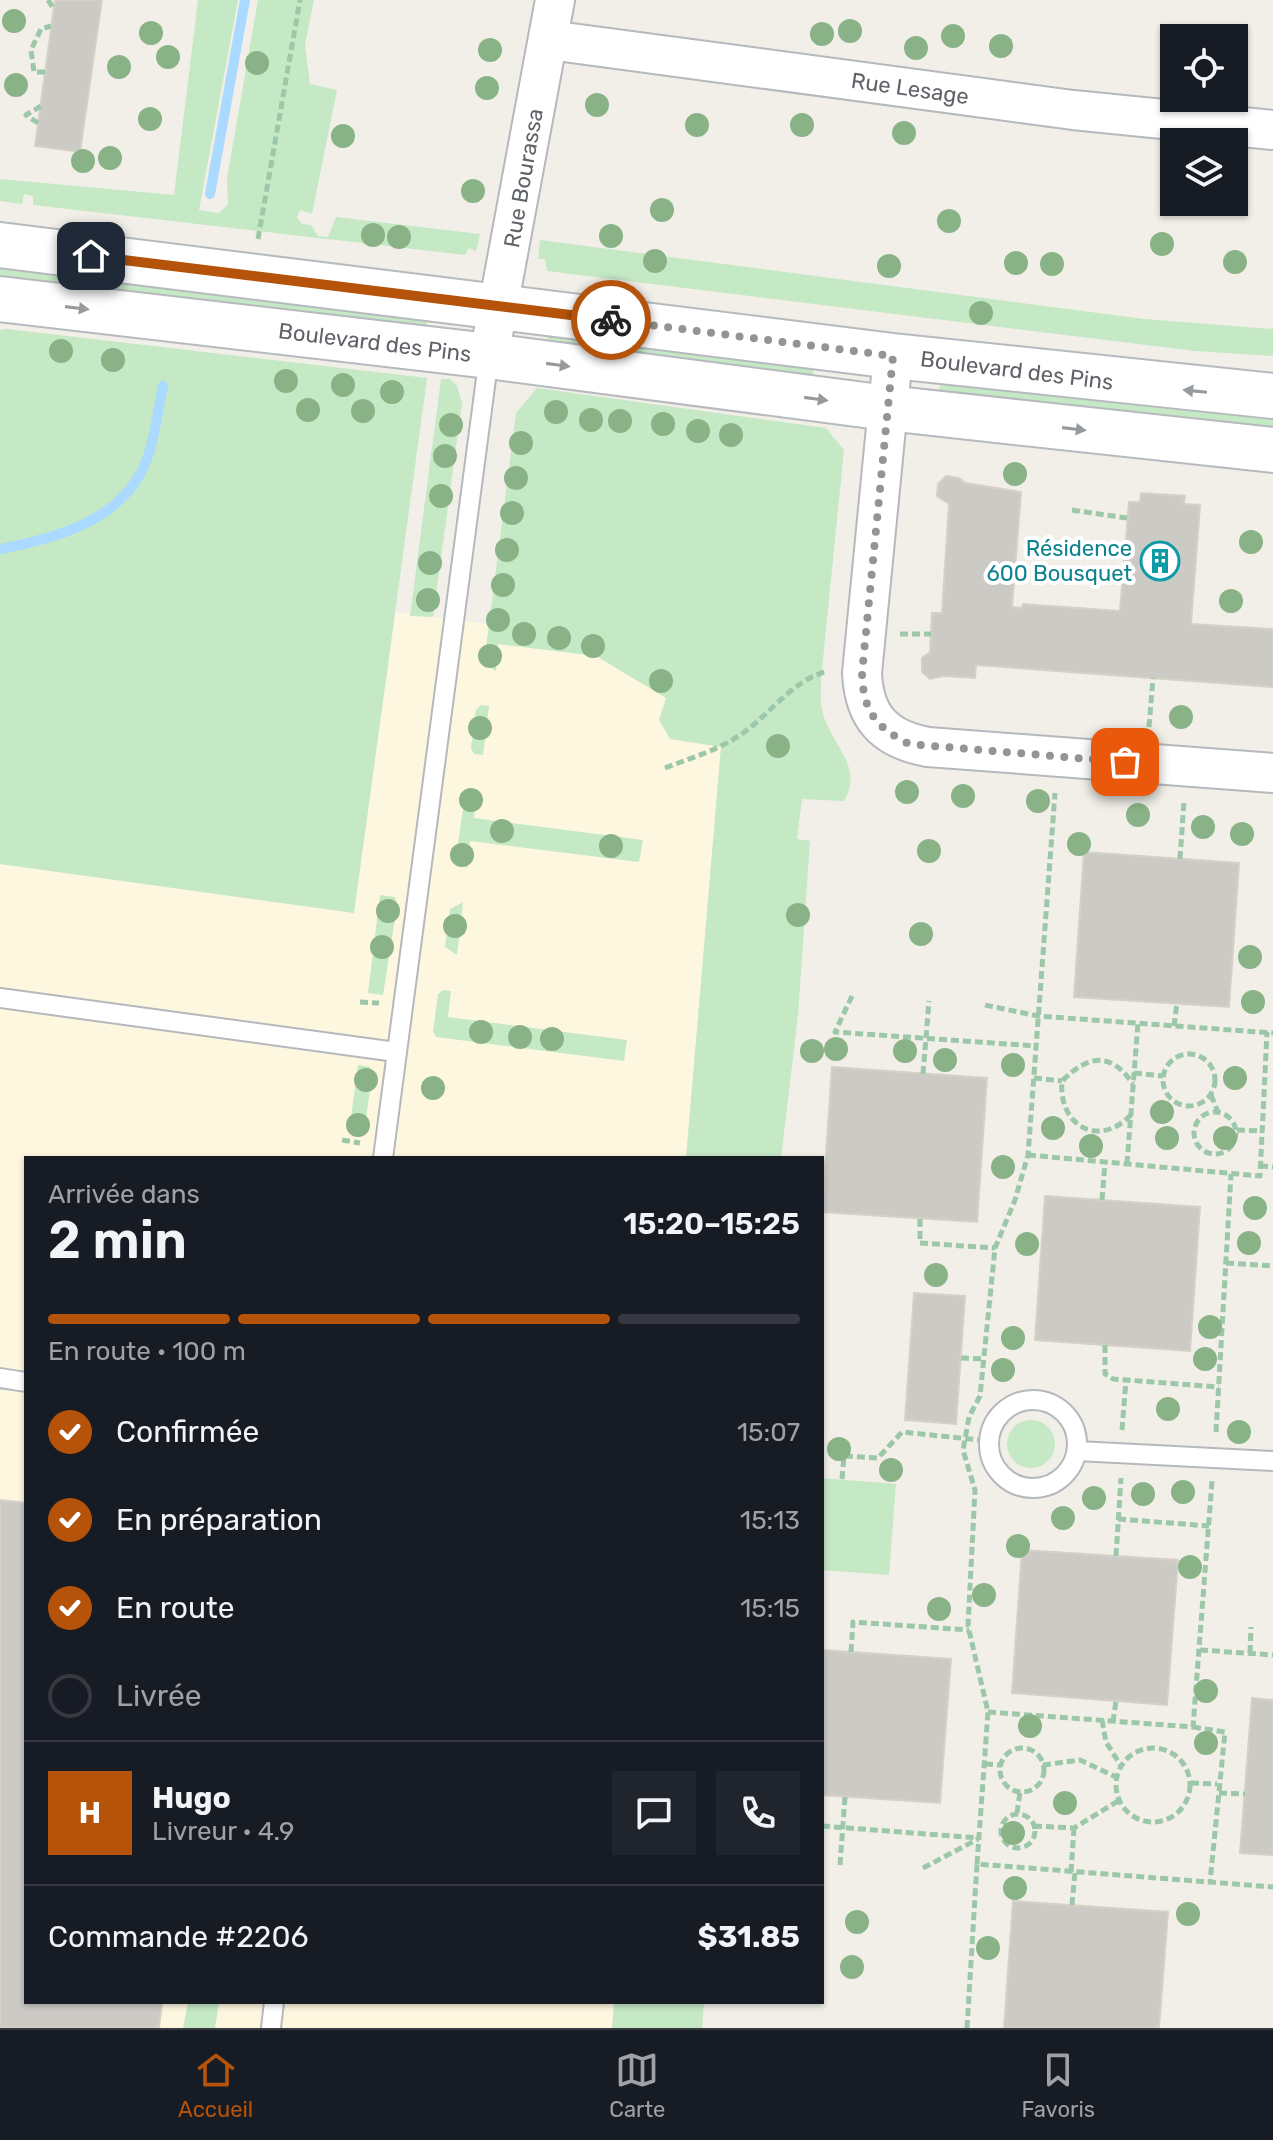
<!DOCTYPE html>
<html lang="fr">
<head>
<meta charset="utf-8">
<style>
	:root { --surface:#171b24; --page:#20242c; --text:#f1f3f6; --muted:#9ea1a6; --line:#363941; --accent:#b45309 }
	body { margin:0; font-family:Rubik,sans-serif; background:var(--page); color:var(--text); height:100vh; display:flex; flex-direction:column; font-size:30px; white-space:nowrap }
	* { box-sizing:border-box; margin:0 }
	p { font-size:26px; color:var(--muted) }
	.icon { flex:none; width:44px; height:44px; fill:none; stroke:currentColor; stroke-width:2; stroke-linecap:round; stroke-linejoin:round }
	.map { position:relative; flex:1; overflow:hidden }
	.panel { position:absolute; left:24px; top:1156px; width:800px; height:848px; display:flex; flex-direction:column; background:var(--surface); border-radius:0px; box-shadow:0 2px 6px #0004 }
	.panel>* { flex:none }
	.fabs { position:absolute; left:1160px; top:24px; display:grid; gap:16px }
	.fabs a { display:grid; place-items:center; width:88px; height:88px; border-radius:0px; background:var(--surface); box-shadow:0 2px 6px #0004; font-size:40px }
	.pin { position:absolute; display:grid; place-items:center; width:68px; height:68px; color:#fff; margin:-34px; border-radius:16px; box-shadow:0 4px 12px #0006 }
	.courier { position:absolute; display:grid; place-items:center; width:80px; height:80px; margin:-40px; border:6px solid #b45309; border-radius:50%; background:#fff; color:#222; box-shadow:0 2px 10px #0007 }
	.summary em { font-style:normal; font-weight:600 }
	.summary div { display:flex; flex-direction:column-reverse }
	.summary { display:flex; align-items:center; justify-content:space-between; height:136px; padding:0 24px }
	h1 { font-size:52px; font-weight:600; line-height:60px }
	.bar { display:grid; grid-template-columns:repeat(4,1fr); gap:12px 8px; align-content:center; height:96px; padding:0 24px }
	.bar i { height:10px; border-radius:6px; background:var(--line) }
	.bar .selected { background:var(--accent) }
	.bar p { grid-column:span 4 }
	.line { display:flex; align-items:center; gap:20px; padding:0 24px; border-top:2px solid var(--line) }
	.line div { flex:1 }
	.round { display:grid; place-items:center; flex:none; width:84px; height:84px; border-radius:0px; background:var(--page) }
	ol { padding:0 24px; list-style:none }
	li { display:flex; align-items:center; gap:24px; height:88px }
	li p { margin-inline-start:auto }
	li .icon { padding:8px; border-radius:50%; background:var(--accent); color:#fff; stroke-width:4 }
	li:last-child { color:var(--muted) }
	li i { width:44px; height:44px; border:4px solid var(--line); border-radius:50% }
	.dock { display:flex; justify-content:space-around; align-items:center; height:112px; border-top:2px solid var(--line); background:var(--surface); font-size:22px; color:var(--muted) }
	.dock a { display:grid; justify-items:center; gap:4px }
	.dock .selected { color:var(--accent) }
	.map>svg:first-child { display:block }
</style>
</head>
<body>
<div class="map">
<svg width="1273" height="2028" viewBox="0 0 1273 2028">
	<rect width="100%" height="100%" fill="#f1efe8"/>
	<path fill="#fef7e0" d="M396,612L488,624L498,644L596,656L667,698L721,747L686,1158H26V2002H614L612,2028H0V864L354,913Z"/>
	<g fill="#c5e8c5">
		<path d="M198,0H238L199,210L219,213L228,204L227,178L258,0H314L305,45L310,84L337,90L312,214L300,210L297,217L302,224L311,225L318,236L328,237L336,217L480,234L476,251L469,248L465,255L33,205V196L24,194L22,204L0,201V179L174,195Z"/>
		<path d="M540,240L1144,319L1273,329V356L1195,351L547,271L545,259H538Z"/>
		<path d="M0,262L427,318V325L421,328L0,277Z"/>
		<path d="M7,329L427,378L354,913L0,864V330Z"/>
		<path d="M547,333L813,367V376L548,345Z"/>
		<path d="M441,379H450L457,386L462,403L433,617L410,616Z"/>
		<path d="M943,381L1180,410L1273,416V433L937,392Z"/>
		<path d="M537,388L826,428L844,450L821,679C821,689 820,700 822,710C829,744 865,765 844,801L802,799L797,839L810,841L798,1015L781,1158H686L721,747L670,739L659,720L666,698L596,656L498,644L496,671L484,664L516,413Z"/>
		<path d="M481,705L489,706L483,755L474,754L471,748L476,710Z"/>
		<path d="M470,791H477L474,818L643,840L639,862L470,841L467,868L456,856L465,797Z"/>
		<path d="M380,895L395,897L397,905L383,995L368,993Z"/>
		<path d="M463,902L457,955L445,947L450,909Z"/>
		<path d="M443,990L451,991L448,1017L627,1040L624,1061L436,1037L433,1031L438,994Z"/>
		<path d="M358,1065L370,1067L372,1074L364,1134L349,1132Z"/>
		<circle cx="1031" cy="1444" r="24"/>
		<path d="M822,1478L896,1484L889,1575L822,1570Z"/>
		<path d="M188,2002H219L215,2028H183Z"/>
		<path d="M614,2002H704L702,2028H612Z"/>
	</g>
	<g fill="none" stroke-linecap="round" stroke-linejoin="round">
		<g stroke="#aadaff" stroke-width="10">
			<path d="M210,194L245,0"/>
			<path d="M0,549C58,538 124,520 147,459C155,437 158,410 163,386"/>
		</g>
	</g>
	<g fill="#cccac5" stroke="#d6d1c6" stroke-width="2">
		<path d="M55,0H102L80,152L35,146Z"/>
		<path d="M946,476L959,478L965,483L1021,492L1012,607L1022,608L1023,604L1120,611L1129,502H1140L1141,493L1185,496L1184,504L1200,505L1191,624L1273,629V687L976,665L975,678L944,676L930,679L922,672V658L930,652L932,613H942L949,504L937,496L938,484Z"/>
		<path d="M1084,852L1239,863L1229,1007L1074,997Z"/>
		<path d="M832,1067L987,1078L977,1222L822,1212Z"/>
		<path d="M1045,1196L1200,1207L1190,1351L1035,1340Z"/>
		<path d="M914,1293L965,1296L956,1424L905,1420Z"/>
		<path d="M0,1500L26,1503V2002H162L159,2028H0Z"/>
		<path d="M1022,1550L1178,1560L1167,1705L1012,1693Z"/>
		<path d="M822,1650L951,1659L940,1803L822,1795Z"/>
		<path d="M1252,1698L1273,1700V1855L1240,1853Z"/>
		<path d="M1013,1901L1168,1912L1159,2028H1004Z"/>
	</g>
	<g fill="none" stroke-linecap="round" stroke-linejoin="round">
		<g stroke="#b5b8bc" stroke-width="22">
			<g id="lane">
				<path d="M0,998L396,1052"/>
				<path d="M383,1158L489,356"/>
				<path d="M0,1378L26,1382"/>
				<circle cx="1033" cy="1444" r="44"/>
				<path d="M1077,1451L1273,1461"/>
				<path d="M271,2028L274,2002"/>
			</g>
		</g>
		<g stroke="#b5b8bc" stroke-width="42">
			<g id="street">
				<path d="M549,40L1073,110L1273,130"/>
				<path d="M489,356L555,0"/>
				<path d="M893,356L862,673C864,717 884,739 928,747L1273,773"/>
			</g>
		</g>
		<g stroke="#b6babf" stroke-width="48">
			<g id="secondary">
				<path d="M0,245L893,356L1273,396"/>
				<path d="M0,299L489,356L887,408L1273,450"/>
			</g>
		</g>
		<g stroke="#9cc7a9" stroke-width="5" stroke-dasharray="8 4" stroke-linecap="butt">
			<path d="M48,0L54,9"/>
			<path d="M45,72H34L31,50L41,29L51,26"/>
			<path d="M38,123L26,115L41,106"/>
			<path d="M258,239L300,0"/>
			<path d="M1072,510L1127,518"/>
			<path d="M900,634H931"/>
			<path d="M1149,727L1153,678"/>
			<path d="M665,768C691,758 718,750 740,735C769,716 791,681 825,672"/>
			<path d="M1180,859L1184,801"/>
			<path d="M852,996L835,1032L1036,1046"/>
			<path d="M360,1002L379,1003"/>
			<path d="M985,1005L1038,1016L1273,1033"/>
			<path d="M1174,1026L1177,1003"/>
			<circle cx="1189" cy="1080" r="26"/>
			<path d="M1134,1073L1163,1076"/>
			<path d="M923,1074L929,1001"/>
			<path d="M1034,1078L1062,1081"/>
			<path d="M1211,1095L1218,1112"/>
			<circle cx="1215" cy="1133" r="21"/>
			<path d="M1131,1115C1098,1149 1058,1125 1062,1081C1089,1054 1111,1052 1133,1084"/>
			<path d="M1237,1130L1262,1131"/>
			<path d="M342,1140L360,1143"/>
			<path d="M1028,1155L1260,1176L1267,1032"/>
			<path d="M1127,1164L1138,1023"/>
			<path d="M1260,1166L1273,1167"/>
			<path d="M1102,1200L1105,1162"/>
			<path d="M920,1219V1243L995,1248"/>
			<path d="M1226,1263L1273,1266"/>
			<path d="M1105,1345V1374L1113,1379L1219,1387"/>
			<path d="M961,1358L984,1359"/>
			<path d="M1122,1430L1126,1380"/>
			<path d="M1216,1432L1231,1174"/>
			<path d="M842,1479L844,1456L878,1458L902,1432L989,1441"/>
			<path d="M1118,1519L1209,1526"/>
			<path d="M1116,1556L1121,1478"/>
			<path d="M1200,1650L1273,1655"/>
			<path d="M851,1652L853,1622L969,1630"/>
			<path d="M1250,1653L1251,1627"/>
			<path d="M988,1712L1193,1727L1212,1481"/>
			<path d="M1102,1720L1106,1742L1121,1766"/>
			<path d="M1113,1722L1116,1701"/>
			<path d="M1193,1727L1225,1732L1210,1882"/>
			<circle cx="1153" cy="1785" r="37"/>
			<circle cx="1022" cy="1770" r="22"/>
			<path d="M985,1764L1001,1765"/>
			<path d="M1043,1765L1080,1760L1116,1777"/>
			<path d="M1191,1783L1217,1784"/>
			<path d="M1219,1793L1245,1794"/>
			<path d="M1017,1813L1020,1792"/>
			<circle cx="1018" cy="1831" r="17"/>
			<path d="M822,1826L979,1838"/>
			<path d="M1034,1826L1074,1828L1118,1801"/>
			<path d="M977,1864L988,1712L968,1626L975,1490L963,1450L969,1417L980,1396L995,1248L1015,1200L1028,1155L1055,793"/>
			<path d="M840,1865L845,1797"/>
			<path d="M923,1868L978,1839"/>
			<path d="M1071,1872L1074,1828"/>
			<path d="M1072,1905L1075,1872"/>
			<path d="M967,2028L977,1864L1273,1887"/>
		</g>
		<use href="#lane" stroke="#fff" stroke-width="18"/>
		<use href="#street" stroke="#fff" stroke-width="38"/>
		<use href="#secondary" stroke="#fff" stroke-width="44"/>
	</g>
	<g fill="#89b387">
		<circle cx="14" cy="21" r="12"/>
		<circle cx="850" cy="31" r="12"/>
		<circle cx="151" cy="33" r="12"/>
		<circle cx="822" cy="34" r="12"/>
		<circle cx="953" cy="36" r="12"/>
		<circle cx="1001" cy="46" r="12"/>
		<circle cx="916" cy="48" r="12"/>
		<circle cx="490" cy="50" r="12"/>
		<circle cx="168" cy="57" r="12"/>
		<circle cx="257" cy="63" r="12"/>
		<circle cx="119" cy="67" r="12"/>
		<circle cx="16" cy="85" r="12"/>
		<circle cx="487" cy="88" r="12"/>
		<circle cx="597" cy="105" r="12"/>
		<circle cx="150" cy="119" r="12"/>
		<circle cx="697" cy="125" r="12"/>
		<circle cx="802" cy="125" r="12"/>
		<circle cx="904" cy="133" r="12"/>
		<circle cx="343" cy="136" r="12"/>
		<circle cx="110" cy="158" r="12"/>
		<circle cx="83" cy="161" r="12"/>
		<circle cx="473" cy="191" r="12"/>
		<circle cx="662" cy="210" r="12"/>
		<circle cx="949" cy="221" r="12"/>
		<circle cx="373" cy="235" r="12"/>
		<circle cx="611" cy="236" r="12"/>
		<circle cx="399" cy="237" r="12"/>
		<circle cx="1162" cy="244" r="12"/>
		<circle cx="655" cy="261" r="12"/>
		<circle cx="1235" cy="262" r="12"/>
		<circle cx="1016" cy="263" r="12"/>
		<circle cx="1052" cy="264" r="12"/>
		<circle cx="889" cy="266" r="12"/>
		<circle cx="981" cy="313" r="12"/>
		<circle cx="61" cy="351" r="12"/>
		<circle cx="113" cy="360" r="12"/>
		<circle cx="286" cy="381" r="12"/>
		<circle cx="343" cy="385" r="12"/>
		<circle cx="392" cy="392" r="12"/>
		<circle cx="308" cy="410" r="12"/>
		<circle cx="363" cy="411" r="12"/>
		<circle cx="556" cy="412" r="12"/>
		<circle cx="591" cy="420" r="12"/>
		<circle cx="620" cy="421" r="12"/>
		<circle cx="663" cy="424" r="12"/>
		<circle cx="451" cy="425" r="12"/>
		<circle cx="698" cy="431" r="12"/>
		<circle cx="731" cy="435" r="12"/>
		<circle cx="521" cy="443" r="12"/>
		<circle cx="445" cy="456" r="12"/>
		<circle cx="1015" cy="474" r="12"/>
		<circle cx="516" cy="478" r="12"/>
		<circle cx="441" cy="496" r="12"/>
		<circle cx="512" cy="513" r="12"/>
		<circle cx="1251" cy="542" r="12"/>
		<circle cx="507" cy="550" r="12"/>
		<circle cx="430" cy="563" r="12"/>
		<circle cx="503" cy="585" r="12"/>
		<circle cx="428" cy="600" r="12"/>
		<circle cx="1231" cy="601" r="12"/>
		<circle cx="498" cy="620" r="12"/>
		<circle cx="524" cy="634" r="12"/>
		<circle cx="559" cy="638" r="12"/>
		<circle cx="593" cy="646" r="12"/>
		<circle cx="490" cy="656" r="12"/>
		<circle cx="661" cy="681" r="12"/>
		<circle cx="1181" cy="717" r="12"/>
		<circle cx="480" cy="728" r="12"/>
		<circle cx="778" cy="746" r="12"/>
		<circle cx="907" cy="792" r="12"/>
		<circle cx="963" cy="796" r="12"/>
		<circle cx="471" cy="800" r="12"/>
		<circle cx="1038" cy="801" r="12"/>
		<circle cx="1138" cy="815" r="12"/>
		<circle cx="1203" cy="827" r="12"/>
		<circle cx="502" cy="831" r="12"/>
		<circle cx="1242" cy="834" r="12"/>
		<circle cx="1079" cy="844" r="12"/>
		<circle cx="611" cy="846" r="12"/>
		<circle cx="929" cy="851" r="12"/>
		<circle cx="462" cy="855" r="12"/>
		<circle cx="388" cy="911" r="12"/>
		<circle cx="798" cy="915" r="12"/>
		<circle cx="455" cy="926" r="12"/>
		<circle cx="921" cy="934" r="12"/>
		<circle cx="382" cy="947" r="12"/>
		<circle cx="1250" cy="957" r="12"/>
		<circle cx="1253" cy="1002" r="12"/>
		<circle cx="481" cy="1032" r="12"/>
		<circle cx="520" cy="1037" r="12"/>
		<circle cx="552" cy="1039" r="12"/>
		<circle cx="836" cy="1049" r="12"/>
		<circle cx="812" cy="1051" r="12"/>
		<circle cx="905" cy="1051" r="12"/>
		<circle cx="945" cy="1060" r="12"/>
		<circle cx="1013" cy="1065" r="12"/>
		<circle cx="1235" cy="1078" r="12"/>
		<circle cx="366" cy="1080" r="12"/>
		<circle cx="433" cy="1088" r="12"/>
		<circle cx="1162" cy="1112" r="12"/>
		<circle cx="358" cy="1125" r="12"/>
		<circle cx="1053" cy="1128" r="12"/>
		<circle cx="1167" cy="1138" r="12"/>
		<circle cx="1225" cy="1138" r="12"/>
		<circle cx="1091" cy="1146" r="12"/>
		<circle cx="1003" cy="1167" r="12"/>
		<circle cx="1255" cy="1208" r="12"/>
		<circle cx="1249" cy="1243" r="12"/>
		<circle cx="1027" cy="1244" r="12"/>
		<circle cx="936" cy="1275" r="12"/>
		<circle cx="1210" cy="1327" r="12"/>
		<circle cx="1013" cy="1338" r="12"/>
		<circle cx="1205" cy="1359" r="12"/>
		<circle cx="1003" cy="1370" r="12"/>
		<circle cx="1168" cy="1409" r="12"/>
		<circle cx="1239" cy="1432" r="12"/>
		<circle cx="839" cy="1449" r="12"/>
		<circle cx="891" cy="1470" r="12"/>
		<circle cx="1183" cy="1492" r="12"/>
		<circle cx="1143" cy="1494" r="12"/>
		<circle cx="1094" cy="1498" r="12"/>
		<circle cx="1063" cy="1518" r="12"/>
		<circle cx="1018" cy="1546" r="12"/>
		<circle cx="1190" cy="1567" r="12"/>
		<circle cx="984" cy="1595" r="12"/>
		<circle cx="939" cy="1609" r="12"/>
		<circle cx="1206" cy="1691" r="12"/>
		<circle cx="1030" cy="1726" r="12"/>
		<circle cx="1206" cy="1743" r="12"/>
		<circle cx="1065" cy="1803" r="12"/>
		<circle cx="1013" cy="1833" r="12"/>
		<circle cx="1015" cy="1888" r="12"/>
		<circle cx="1188" cy="1914" r="12"/>
		<circle cx="857" cy="1922" r="12"/>
		<circle cx="988" cy="1948" r="12"/>
		<circle cx="852" cy="1967" r="12"/>
	</g>
	<defs><path id="oneway-solid" d="M-6-.8H1V-3.2L6.5 0L1 3.2V.8H-6Z" transform="scale(2)"/></defs>
	<g fill="#979a9d">
		<use href="#oneway-solid" transform="translate(77 308) rotate(7)"/>
		<use href="#oneway-solid" transform="translate(558 365) rotate(8)"/>
		<use href="#oneway-solid" transform="translate(1195 391) rotate(-174)"/>
		<use href="#oneway-solid" transform="translate(816 399) rotate(8)"/>
		<use href="#oneway-solid" transform="translate(1074 429) rotate(7)"/>
	</g>
	<g fill="none" stroke-linecap="round" stroke-linejoin="round">
		<path stroke="#929495" stroke-width="8" stroke-dasharray="0 14.4" d="M611,320L893,356L862,673C863,710 875,727 909,744L1125,762"/>
		<path stroke="#b45309" stroke-width="10" d="M91,256L611,320"/>
	</g>
	<defs>
		<g id="building-ring" transform="scale(2)"><circle r="9.5" fill="#fff" stroke="#0f9aa8" stroke-width="1.5"/><path d="M-4-6H4V6H1V3H-1V6H-4ZM-2.5-4.3h1.7v1.8h-1.7ZM.8-4.3h1.7v1.8H.8ZM-2.5-1h1.7V.8h-1.7ZM.8-1h1.7V.8H.8Z" fill="#0f9aa8"/></g>
	</defs>
	<g fill-rule="evenodd">
		<use href="#building-ring" x="1160" y="561"/>
	</g>
	<g text-anchor="middle" stroke-width="8" stroke-linejoin="round" paint-order="stroke">
		<g font-size="22" fill="#5f6368" stroke="#fff">
			<text transform="translate(910 88) rotate(8)" y="8">Rue Lesage</text>
			<text transform="translate(523 178) rotate(-80)" y="8">Rue Bourassa</text>
			<text transform="translate(375 342) rotate(7)" y="8">Boulevard des Pins</text>
			<text transform="translate(1017 370) rotate(7)" y="8">Boulevard des Pins</text>
		</g>
		<g font-size="22" fill="#0d838f" stroke="#fff" text-anchor="end">
			<text x="1132" y="556">Résidence<tspan x="1132" dy="25">600 Bousquet</tspan></text>
		</g>
	</g>
</svg>
<div class="fabs">
<a><svg class="icon" aria-label="locate" viewBox="0 0 24 24"><circle cx="12" cy="12" r="6"/><path d="M12 2v4M12 18v4M2 12h4M18 12h4"/></svg></a>
<a><svg class="icon" aria-label="layers" viewBox="0 0 24 24"><path d="M12 4l9 5-9 5-9-5zM3 14l9 5 9-5"/></svg></a>
</div>
<div class="pin" style="left:1125px;top:762px;background:#ea580c"><svg class="icon" aria-label="bag" viewBox="0 0 24 24"><path d="M5 8h14l-1 12H6zM9 8a3 3 0 0 1 6 0"/></svg></div>
<div class="pin" style="left:91px;top:256px;background:#1f2937"><svg class="icon" aria-label="home" viewBox="0 0 24 24"><path d="M3 11l9-7 9 7M6 9v11h12V9"/></svg></div>
<div class="courier" style="left:611px;top:320px"><svg class="icon" aria-label="bike" viewBox="0 0 24 24"><circle cx="6" cy="16" r="4"/><circle cx="18" cy="16" r="4"/><path d="M6 16l4-8h5l3 8M10 8l3 8H6M13 5h3"/></svg></div>
<section class="panel">
<div class="summary"><div><h1>2 min</h1><p>Arrivée dans</p></div><em>15:20–15:25</em></div>
<div class="bar"><i class="selected"></i><i class="selected"></i><i class="selected"></i><i></i><p>En route · 100 m</p></div>
<ol>
<li><svg class="icon" aria-label="check" viewBox="0 0 24 24"><path d="M5 12l5 5 9-10"/></svg>Confirmée<p>15:07</p></li>
<li><svg class="icon" aria-label="check" viewBox="0 0 24 24"><path d="M5 12l5 5 9-10"/></svg>En préparation<p>15:13</p></li>
<li><svg class="icon" aria-label="check" viewBox="0 0 24 24"><path d="M5 12l5 5 9-10"/></svg>En route<p>15:15</p></li>
<li><i></i>Livrée</li>
</ol>
<div class="line" style="height:144px"><b class="round" style="background:var(--accent);color:#fff">H</b><div><b>Hugo</b><p>Livreur · 4.9</p></div><a class="round"><svg class="icon" aria-label="chat" viewBox="0 0 24 24"><path d="M4 5h16v11H9l-5 4z"/></svg></a><a class="round"><svg class="icon" aria-label="phone" viewBox="0 0 24 24"><path d="M5 4h4l2 5-3 2q2 4 5 5l2-3 5 2v4C11 20 4 13 5 4z"/></svg></a></div>
<div class="line" style="height:104px"><div>Commande #2206</div><b>$31.85</b></div>
</section>
</div>
<nav class="dock">
<a class="selected"><svg class="icon" aria-label="home" viewBox="0 0 24 24"><path d="M3 11l9-7 9 7M6 9v11h12V9"/></svg>Accueil</a>
<a><svg class="icon" aria-label="map" viewBox="0 0 24 24"><path d="M3 6l6-2 6 2 6-2v14l-6 2-6-2-6 2zM9 4v14M15 6v14"/></svg>Carte</a>
<a><svg class="icon" aria-label="saved" viewBox="0 0 24 24"><path d="M7 4h10v16l-5-4-5 4z"/></svg>Favoris</a>
</nav>
</body>
</html>
